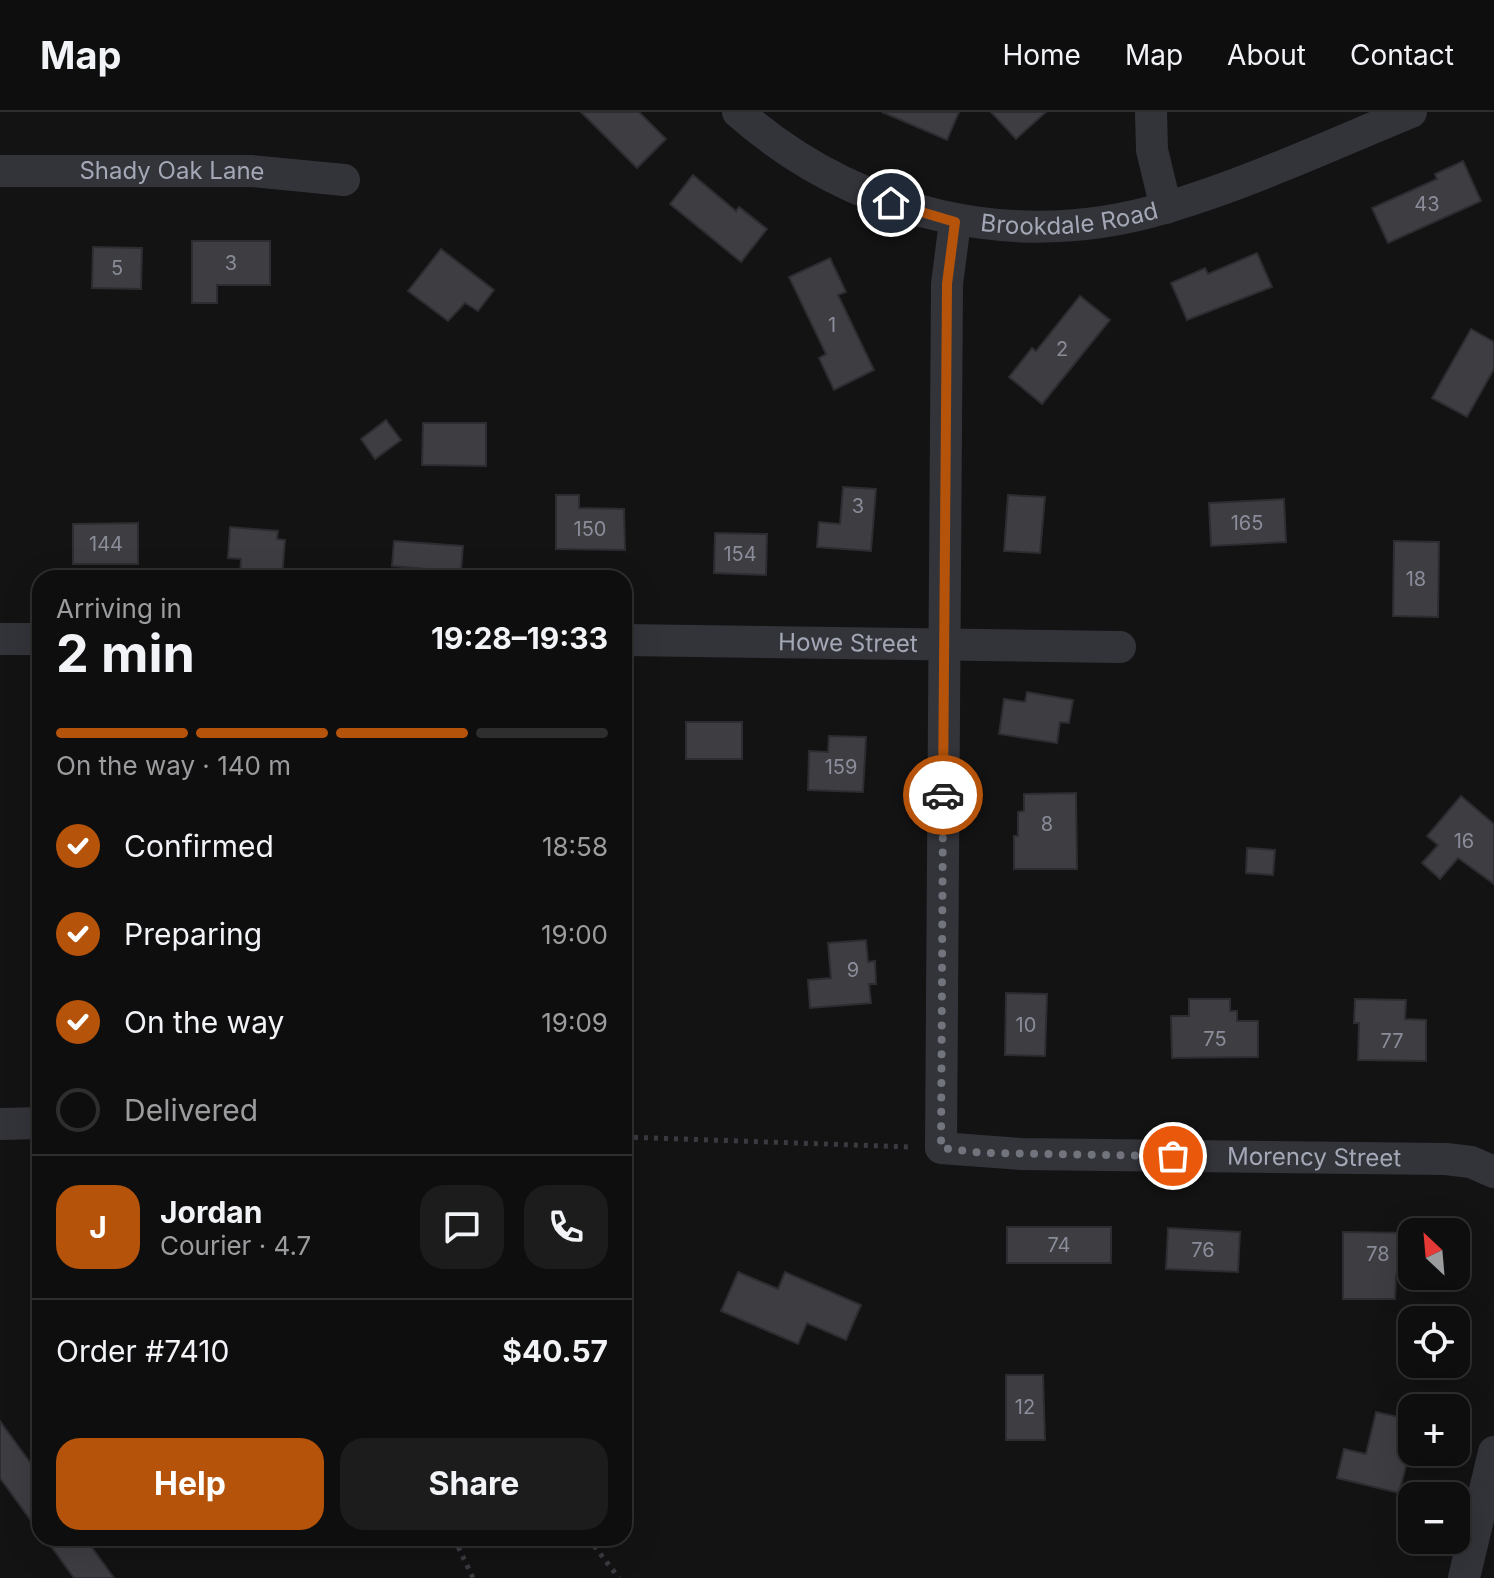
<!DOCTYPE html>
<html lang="en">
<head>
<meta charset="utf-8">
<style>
	:root { --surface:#0e0e0f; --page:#1c1c1d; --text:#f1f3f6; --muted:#9b9c9e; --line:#2e2e2f; --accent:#b45309 }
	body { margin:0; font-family:Inter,sans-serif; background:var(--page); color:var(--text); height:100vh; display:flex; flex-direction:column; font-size:30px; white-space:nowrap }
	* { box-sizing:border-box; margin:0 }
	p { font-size:26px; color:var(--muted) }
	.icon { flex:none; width:44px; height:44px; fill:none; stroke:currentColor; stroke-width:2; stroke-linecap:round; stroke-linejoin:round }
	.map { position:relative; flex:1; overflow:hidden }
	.panel { position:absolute; left:32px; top:458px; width:600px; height:976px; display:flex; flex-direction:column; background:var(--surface); border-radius:24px; box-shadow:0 8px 32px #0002,0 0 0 2px var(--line) }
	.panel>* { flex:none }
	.needle { width:52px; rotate:334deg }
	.fabs { position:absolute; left:1398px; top:1106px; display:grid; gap:16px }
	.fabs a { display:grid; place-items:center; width:72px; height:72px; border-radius:16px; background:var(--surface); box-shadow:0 8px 32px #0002,0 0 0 2px var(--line); font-size:40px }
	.pin { position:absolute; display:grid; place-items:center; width:68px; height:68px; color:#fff; margin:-34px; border:4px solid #fff; border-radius:50%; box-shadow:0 2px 8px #0007 }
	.courier { position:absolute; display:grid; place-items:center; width:80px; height:80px; margin:-40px; border:6px solid #b45309; border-radius:50%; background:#fff; color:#222; box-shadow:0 2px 10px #0007 }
	.summary em { font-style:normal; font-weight:700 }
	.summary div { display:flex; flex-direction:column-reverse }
	.summary { display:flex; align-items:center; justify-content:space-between; height:136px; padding:0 24px }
	h1 { font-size:52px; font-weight:700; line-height:60px }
	.bar { display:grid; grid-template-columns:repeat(4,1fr); gap:12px 8px; align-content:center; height:96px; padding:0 24px }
	.bar i { height:10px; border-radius:6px; background:var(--line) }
	.bar .current { background:var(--accent) }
	.bar p { grid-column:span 4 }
	.line { display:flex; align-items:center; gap:20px; padding:0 24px; border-top:2px solid var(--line) }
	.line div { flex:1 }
	.round { display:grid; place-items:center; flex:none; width:84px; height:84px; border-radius:24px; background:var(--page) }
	ol { padding:0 24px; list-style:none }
	li { display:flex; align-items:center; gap:24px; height:88px }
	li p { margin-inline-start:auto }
	li .icon { padding:8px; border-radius:50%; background:var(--accent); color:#fff; stroke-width:4 }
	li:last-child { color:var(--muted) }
	li i { width:44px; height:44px; border:4px solid var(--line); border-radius:50% }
	.action { display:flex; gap:16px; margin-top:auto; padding:16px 24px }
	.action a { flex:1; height:92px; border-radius:24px; background:var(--accent); color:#fff; font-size:32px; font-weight:700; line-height:92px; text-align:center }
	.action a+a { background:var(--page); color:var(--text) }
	header { display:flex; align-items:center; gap:48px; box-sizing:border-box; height:112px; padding:0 40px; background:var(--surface); border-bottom:2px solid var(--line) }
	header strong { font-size:38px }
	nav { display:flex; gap:44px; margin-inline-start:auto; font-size:28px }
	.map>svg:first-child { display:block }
</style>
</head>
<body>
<header>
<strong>Map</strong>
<nav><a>Home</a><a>Map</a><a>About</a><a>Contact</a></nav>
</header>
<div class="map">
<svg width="1494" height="1466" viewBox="0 0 1494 1466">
	<rect width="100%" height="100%" fill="#131314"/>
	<g fill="#3d3d42" stroke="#2d2d31" stroke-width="2">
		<path d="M581,0H639L666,27L637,56Z"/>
		<path d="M882,0H959L947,28Z"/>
		<path d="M991,0H1046L1016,27Z"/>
		<path d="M1463,49L1481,89L1388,131L1372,96L1437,67L1435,62Z"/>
		<path d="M693,63L736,99L739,95L767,117L741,150L670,92Z"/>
		<path d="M192,129H270V173H217V191H192Z"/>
		<path d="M93,135L142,136L141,177L92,176Z"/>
		<path d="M441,137L494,178L478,199L465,191L448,209L408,179Z"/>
		<path d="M1257,141L1272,175L1187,208L1171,171L1205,156L1208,162Z"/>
		<path d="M830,146L846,180L838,183L874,258L834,278L819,246L826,242L789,165Z"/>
		<path d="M1080,184L1110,208L1042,292L1009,265L1032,236L1036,239Z"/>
		<path d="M1471,217L1494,230V257L1467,305L1432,286Z"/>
		<path d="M386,308L401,328L375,347L361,327Z"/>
		<path d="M423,311H486V354L422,353Z"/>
		<path d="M843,375L876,377L871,439L817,435L819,410L840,412Z"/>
		<path d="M556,383H579V396L624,397L625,438L556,437Z"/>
		<path d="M1008,383L1045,385L1040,441L1004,439Z"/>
		<path d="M1284,387L1286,430L1211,434L1209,391Z"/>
		<path d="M138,411V452H73V412Z"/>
		<path d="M230,415L278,419L277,427L285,428L282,466L240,464L241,447L228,446Z"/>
		<path d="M715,421L767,422L766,463L714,461Z"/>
		<path d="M394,429L463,434L461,460L392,454Z"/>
		<path d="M1394,429L1439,430L1438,505L1393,504Z"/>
		<path d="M1027,580L1073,588L1069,611L1060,610L1057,631L999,622L1004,587L1025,590Z"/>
		<rect x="686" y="610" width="56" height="37"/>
		<path d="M829,624L866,625L863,680L808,678L809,639L828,640Z"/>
		<path d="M1076,681L1077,757H1014V724H1018V700L1024,699V682Z"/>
		<path d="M1461,684L1494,712V772L1458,746L1440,767L1422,751L1438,733L1427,724Z"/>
		<path d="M1247,736L1275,738L1273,763L1246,761Z"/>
		<path d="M866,828L868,850L875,849L876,872H869L871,891L810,896L808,868L831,866L828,831Z"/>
		<path d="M1006,881L1047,882L1045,944L1005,943Z"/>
		<path d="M1189,887H1230V899H1237V909H1258V945L1172,946L1171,904H1189Z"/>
		<path d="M1355,887L1406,888L1405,907L1426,908V949L1358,948L1359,911H1354Z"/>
		<rect x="1007" y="1115" width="104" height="36"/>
		<path d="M1168,1116L1240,1120L1238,1160L1166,1157Z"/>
		<path d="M1343,1120L1412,1121V1162H1396L1395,1187H1343Z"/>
		<path d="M738,1160L778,1177L785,1160L861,1193L846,1228L807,1211L798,1232L721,1199Z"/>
		<path d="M1006,1263H1043L1045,1328H1006Z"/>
		<path d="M1376,1300L1412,1308V1331L1399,1381L1337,1366L1344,1337L1366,1342Z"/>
		<path d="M0,1309L40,1364V1421L0,1366Z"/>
		<path d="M45,1426H85L114,1466H74Z"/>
	</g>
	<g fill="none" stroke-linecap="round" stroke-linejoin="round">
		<g stroke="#393b41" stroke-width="5" stroke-dasharray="4 6" stroke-linecap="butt">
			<path d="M624,1025L911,1035"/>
			<path d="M454,1426L473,1466"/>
			<path d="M588,1426L619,1466"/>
		</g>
		<g stroke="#33343a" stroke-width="32">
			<path id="s1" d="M738,0C856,104 1017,141 1168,95C1251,70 1331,33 1411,0"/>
			<path d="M1151,0L1152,38L1166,96"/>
			<path id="s2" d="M0,59H251L344,68"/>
			<path id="s3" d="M955,110L947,172L941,1036L1021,1042L1446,1047L1471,1050L1494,1060"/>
			<path d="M0,527H40"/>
			<path id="s4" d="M624,528L1120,535"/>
			<path d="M0,1012L40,1011"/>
			<path d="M1464,1466L1494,1340"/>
		</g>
	</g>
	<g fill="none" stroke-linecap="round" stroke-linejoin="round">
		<path stroke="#71747d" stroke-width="8" stroke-dasharray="0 14.4" d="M943,683L941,1036L983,1041L1173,1044"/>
		<path stroke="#b45309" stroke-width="10" d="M891,91L955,110L947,172L943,683"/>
	</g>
	<g text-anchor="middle" stroke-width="6" stroke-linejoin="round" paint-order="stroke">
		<g font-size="20" fill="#8a8d99">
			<text x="1427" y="99">43</text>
			<text x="231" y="158">3</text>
			<text x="117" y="163">5</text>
			<text x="832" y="220">1</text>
			<text x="1062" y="244">2</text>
			<text x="858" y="401">3</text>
			<text x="1247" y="418">165</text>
			<text x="590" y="424">150</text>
			<text x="106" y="439">144</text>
			<text x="740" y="449">154</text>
			<text x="1416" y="474">18</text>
			<text x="841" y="662">159</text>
			<text x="1047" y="719">8</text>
			<text x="1464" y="736">16</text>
			<text x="853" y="865">9</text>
			<text x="1026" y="920">10</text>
			<text x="1215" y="934">75</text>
			<text x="1392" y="936">77</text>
			<text x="1059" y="1140">74</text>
			<text x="1203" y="1145">76</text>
			<text x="1378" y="1149">78</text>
			<text x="1025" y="1302">12</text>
		</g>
		<g font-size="24" fill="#a4a8b6" stroke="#0e0e0f">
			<text dy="8" stroke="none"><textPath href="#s2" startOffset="172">Shady Oak Lane</textPath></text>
			<text dy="8" stroke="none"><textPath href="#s1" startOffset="360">Brookdale Road</textPath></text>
			<text dy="8" stroke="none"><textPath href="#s4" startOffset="224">Howe Street</textPath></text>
			<text dy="8" stroke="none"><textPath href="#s3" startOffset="1300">Morency Street</textPath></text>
		</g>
	</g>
</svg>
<div class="fabs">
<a><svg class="needle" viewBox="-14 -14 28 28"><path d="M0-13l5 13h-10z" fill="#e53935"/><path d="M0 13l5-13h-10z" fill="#9b9c9e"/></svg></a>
<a><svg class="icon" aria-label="locate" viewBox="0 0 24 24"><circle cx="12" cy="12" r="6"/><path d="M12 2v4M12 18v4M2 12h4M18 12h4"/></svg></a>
<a>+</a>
<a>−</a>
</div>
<div class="pin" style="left:1173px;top:1044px;background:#ea580c"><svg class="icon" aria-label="bag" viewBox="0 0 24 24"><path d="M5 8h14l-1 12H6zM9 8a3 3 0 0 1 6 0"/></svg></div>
<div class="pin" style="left:891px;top:91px;background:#1f2937"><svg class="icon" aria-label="home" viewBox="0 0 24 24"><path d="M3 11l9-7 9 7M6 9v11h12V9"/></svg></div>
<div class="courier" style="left:943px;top:683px"><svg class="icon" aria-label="car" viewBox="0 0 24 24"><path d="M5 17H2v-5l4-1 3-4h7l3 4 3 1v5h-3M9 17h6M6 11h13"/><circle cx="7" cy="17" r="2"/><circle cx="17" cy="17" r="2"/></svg></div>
<section class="panel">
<div class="summary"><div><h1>2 min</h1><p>Arriving in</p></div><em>19:28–19:33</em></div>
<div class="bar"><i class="current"></i><i class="current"></i><i class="current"></i><i></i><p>On the way · 140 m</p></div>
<ol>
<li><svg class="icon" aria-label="check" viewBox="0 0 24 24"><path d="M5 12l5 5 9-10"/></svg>Confirmed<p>18:58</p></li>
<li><svg class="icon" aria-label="check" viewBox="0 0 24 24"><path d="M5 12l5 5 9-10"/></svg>Preparing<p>19:00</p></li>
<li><svg class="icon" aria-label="check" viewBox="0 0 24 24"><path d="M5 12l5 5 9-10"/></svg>On the way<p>19:09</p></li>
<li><i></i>Delivered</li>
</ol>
<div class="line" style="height:144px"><b class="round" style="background:var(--accent);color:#fff">J</b><div><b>Jordan</b><p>Courier · 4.7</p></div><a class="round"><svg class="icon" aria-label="chat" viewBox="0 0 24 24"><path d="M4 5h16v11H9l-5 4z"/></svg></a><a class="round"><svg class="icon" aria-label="phone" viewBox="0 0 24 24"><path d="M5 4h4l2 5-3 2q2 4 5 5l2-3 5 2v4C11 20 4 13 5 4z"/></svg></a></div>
<div class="line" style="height:104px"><div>Order #7410</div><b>$40.57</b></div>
<div class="action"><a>Help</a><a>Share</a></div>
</section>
</div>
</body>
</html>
